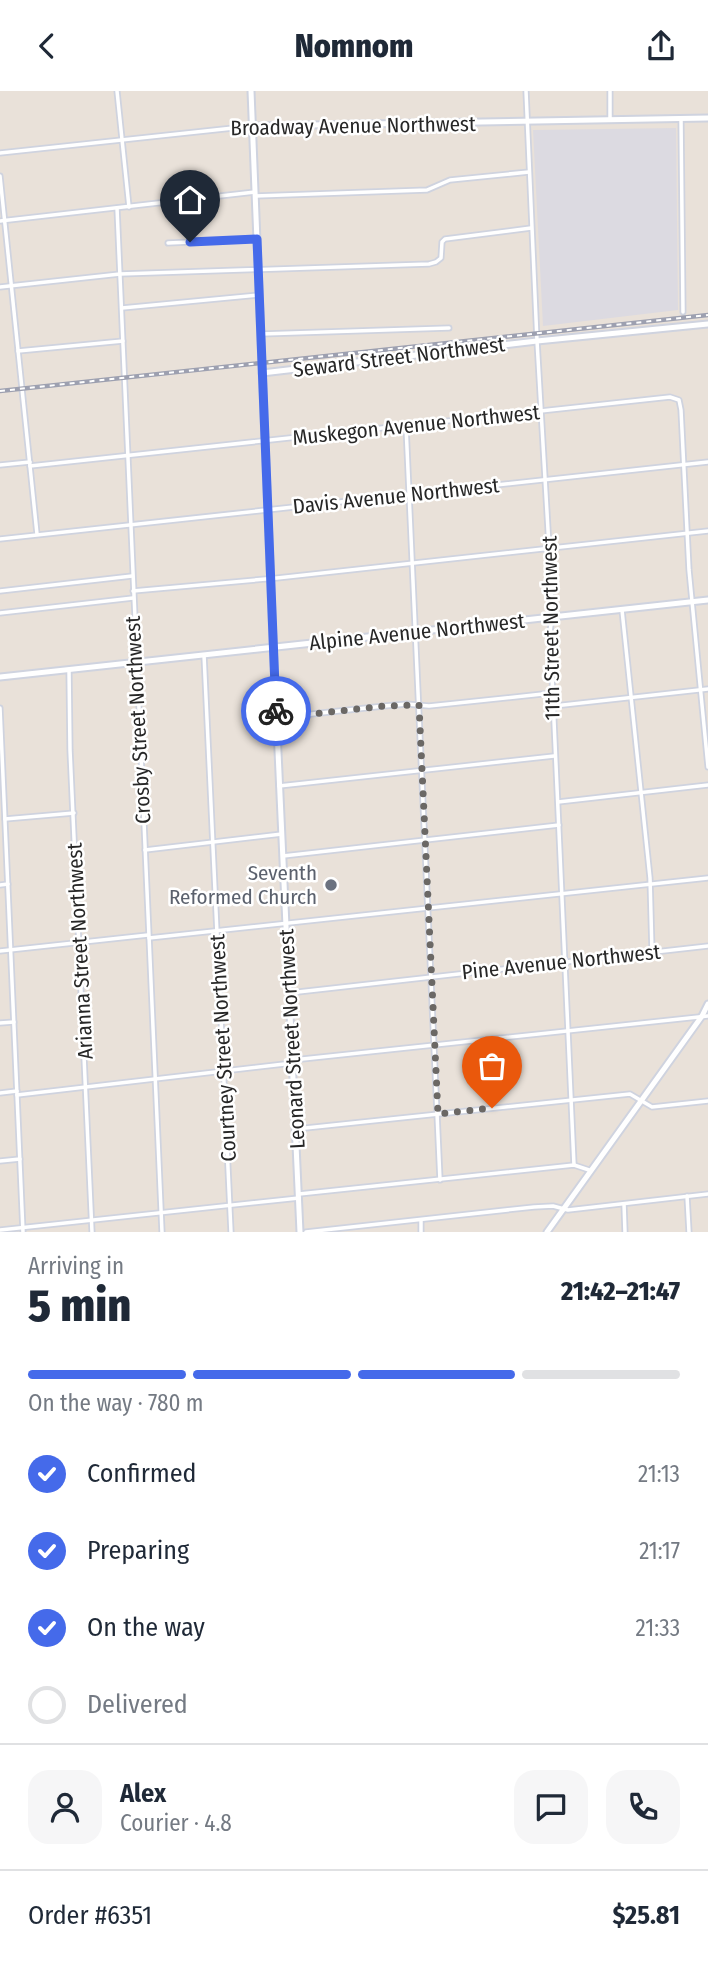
<!DOCTYPE html>
<html lang="en">
<head>
<meta charset="utf-8">
<style>
	:root { --surface:#fff; --page:#f6f6f7; --text:#1f2937; --muted:#747a83; --line:#e0e1e3; --accent:#456aea }
	body { margin:0; font-family:"Fira Sans Condensed",sans-serif; background:var(--page); color:var(--text); height:100vh; display:flex; flex-direction:column; font-size:26px; white-space:nowrap }
	* { box-sizing:border-box; margin:0 }
	p { font-size:23px; color:var(--muted) }
	.icon { flex:none; width:38px; height:38px; fill:none; stroke:currentColor; stroke-width:2; stroke-linecap:round; stroke-linejoin:round }
	.map { position:relative; height:1141px; overflow:hidden }
	.sheet { display:flex; flex-direction:column; background:var(--surface); flex:1 }
	.sheet>* { flex:none }
	.pin { position:absolute; display:grid; place-items:center; width:60px; height:60px; color:#fff; margin:-72px -30px; border-radius:50% 50% 50% 0; rotate:-45deg; box-shadow:0 0 7px #0007 }
	.pin .icon { rotate:45deg }
	.courier { position:absolute; display:grid; place-items:center; width:70px; height:70px; margin:-35px; border:5px solid #456aea; border-radius:50%; background:#fff; color:#222; box-shadow:0 2px 9px #0007 }
	.head em { font-style:normal; font-weight:800 }
	.head div { display:flex; flex-direction:column-reverse }
	.head { display:flex; align-items:center; justify-content:space-between; height:119px; padding:0 28px }
	h1 { font-size:46px; font-weight:800; line-height:52px }
	.bar { display:grid; grid-template-columns:repeat(4,1fr); gap:10px 7px; align-content:center; height:84px; padding:0 28px }
	.bar i { height:9px; border-radius:5px; background:var(--line) }
	.bar .current { background:var(--accent) }
	.bar p { grid-column:span 4 }
	.line { display:flex; align-items:center; gap:18px; padding:0 28px; border-top:2px solid var(--line) }
	.line div { flex:1 }
	.round { display:grid; place-items:center; flex:none; width:74px; height:74px; border-radius:21px; background:var(--page) }
	ol { padding:0 28px; list-style:none }
	li { display:flex; align-items:center; gap:21px; height:77px }
	li p { margin-inline-start:auto }
	li .icon { padding:7px; border-radius:50%; background:var(--accent); color:#fff; stroke-width:4 }
	li:last-child { color:var(--muted) }
	li i { width:38px; height:38px; border:4px solid var(--line); border-radius:50% }
	header { display:flex; justify-content:space-between; align-items:center; height:91px; padding:0 28px; background:var(--surface); font-size:32px; font-weight:800 }
	.map>svg:first-child { display:block }
</style>
</head>
<body>
<header><svg class="icon" aria-label="back" viewBox="0 0 24 24"><path d="M15 5l-7 7 7 7"/></svg>Nomnom<svg class="icon" aria-label="share" viewBox="0 0 24 24"><path d="M12 15V3M7 8l5-5 5 5M5 13v7h14v-7"/></svg></header>
<div class="map">
<svg width="708" height="1141" viewBox="0 0 708 1141">
	<rect width="100%" height="100%" fill="#e9e1d9"/>
	<path fill="#dcdae1" d="M676,37L678,219L543,235L533,39Z"/>
	<g fill="none" stroke-linecap="round" stroke-linejoin="round">
		<g stroke="#cfd3df" stroke-width="7">
			<g id="street">
				<path d="M117,0L129,116"/>
				<path d="M526,0L537,250L551,490L552,526L550,541L574,1074"/>
				<path d="M681,28L683,221"/>
				<path d="M610,29V0"/>
				<path d="M0,62L252,35"/>
				<path d="M0,85L37,443"/>
				<path d="M255,105L427,99L450,89L529,81"/>
				<path d="M117,117L162,1141"/>
				<path d="M0,130L255,101"/>
				<path d="M168,152L257,148"/>
				<path d="M0,196L120,183L429,173L436,171L441,167L442,151L445,148L531,137"/>
				<path d="M122,217L259,204"/>
				<path d="M261,243L449,237"/>
				<path d="M18,260L123,250"/>
				<path d="M406,335L440,1089"/>
				<path d="M0,374L30,371"/>
				<path d="M30,375L670,306L679,309L681,319L689,479L708,676"/>
				<path d="M0,448L708,371"/>
				<path d="M0,500L132,485"/>
				<path d="M133,500L277,487L708,440"/>
				<path d="M622,519L650,787L652,861"/>
				<path d="M0,522L133,507"/>
				<path d="M204,564L231,1141"/>
				<path d="M69,579L70,659L92,1141"/>
				<path d="M554,615L708,598"/>
				<path d="M0,617L23,1141"/>
				<path d="M276,627L384,615L407,613L429,615L552,602"/>
				<path d="M279,695L554,665"/>
				<path d="M558,711L708,694"/>
				<path d="M5,728L74,722"/>
				<path d="M145,759L282,743"/>
				<path d="M283,765L559,734"/>
				<path d="M0,794L8,793"/>
				<path d="M149,847L708,787"/>
				<path d="M0,860L148,844"/>
				<path d="M289,902L708,855"/>
				<path d="M0,932L14,931"/>
				<path d="M293,969L708,925"/>
				<path d="M0,1002L17,1000"/>
				<path d="M17,1004L293,972"/>
				<path d="M296,1038L630,1003L652,1016L708,1010"/>
				<path d="M0,1070L20,1068"/>
				<path d="M299,1103L574,1074L589,1079"/>
				<path d="M687,1105L689,1141"/>
				<path d="M624,1113L625,1141"/>
				<path d="M421,1129V1141"/>
				<path d="M0,1139L299,1107"/>
				<path d="M306,1141L534,1116L553,1115L568,1119L708,1103"/>
			</g>
		</g>
		<g stroke="#cfd3df" stroke-width="9">
			<g id="secondary">
				<path d="M251,0L273,551L300,1141"/>
				<path d="M252,35L708,27"/>
				<path d="M262,282L537,250L708,233"/>
				<path d="M0,586L708,509"/>
				<path d="M547,1141L702,925L708,913"/>
			</g>
		</g>
		<use href="#street" stroke="#fff" stroke-width="3.5"/>
		<use href="#secondary" stroke="#fff" stroke-width="5"/>
		<g stroke="#9da0b0" stroke-width="4.5">
			<path id="rail" d="M0,300L708,224"/>
		</g>
		<use href="#rail" stroke="#fff" stroke-width="2" stroke-dasharray="5" stroke-linecap="butt"/>
	</g>
	<g fill="none" stroke-linecap="round" stroke-linejoin="round">
		<path stroke="#6b6865" stroke-width="7" stroke-dasharray="0 12.6" d="M276,620V627L384,615L419,614L438,1023L492,1017"/>
		<path stroke="#456aea" stroke-width="9" d="M190,151L257,148L276,620"/>
	</g>
	<circle fill="#6b7280" stroke="#fff" stroke-width="2.5" cx="331" cy="794" r="7"/>
	<g text-anchor="middle" stroke-width="5" stroke-linejoin="round" paint-order="stroke">
		<g font-size="21" fill="#272727" stroke="#fff">
			<text transform="translate(353 35) rotate(-1)" y="7">Broadway Avenue Northwest</text>
			<text transform="translate(399 266) rotate(-7)" y="7">Seward Street Northwest</text>
			<text transform="translate(416 334) rotate(-6)" y="7">Muskegon Avenue Northwest</text>
			<text transform="translate(396 405) rotate(-6)" y="7">Davis Avenue Northwest</text>
			<text transform="translate(551 537) rotate(-91)" y="7">11th Street Northwest</text>
			<text transform="translate(417 541) rotate(-6)" y="7">Alpine Avenue Northwest</text>
			<text transform="translate(138 629) rotate(-93)" y="7">Crosby Street Northwest</text>
			<text transform="translate(80 860) rotate(-93)" y="7">Arianna Street Northwest</text>
			<text transform="translate(561 871) rotate(-6)" y="7">Pine Avenue Northwest</text>
			<text transform="translate(292 948) rotate(-93)" y="7">Leonard Street Northwest</text>
			<text transform="translate(223 957) rotate(-93)" y="7">Courtney Street Northwest</text>
		</g>
		<g font-size="21" fill="#5b616d" stroke="#fff" text-anchor="end">
			<text x="317" y="789">Seventh<tspan x="317" dy="24">Reformed Church</tspan></text>
		</g>
	</g>
</svg>
<div class="pin" style="left:492px;top:1017px;background:#ea580c"><svg class="icon" aria-label="bag" viewBox="0 0 24 24"><path d="M5 8h14l-1 12H6zM9 8a3 3 0 0 1 6 0"/></svg></div>
<div class="pin" style="left:190px;top:151px;background:#1f2937"><svg class="icon" aria-label="home" viewBox="0 0 24 24"><path d="M3 11l9-7 9 7M6 9v11h12V9"/></svg></div>
<div class="courier" style="left:276px;top:620px"><svg class="icon" aria-label="bike" viewBox="0 0 24 24"><circle cx="6" cy="16" r="4"/><circle cx="18" cy="16" r="4"/><path d="M6 16l4-8h5l3 8M10 8l3 8H6M13 5h3"/></svg></div>
</div>
<section class="sheet">
<div class="head"><div><h1>5 min</h1><p>Arriving in</p></div><em>21:42–21:47</em></div>
<div class="bar"><i class="current"></i><i class="current"></i><i class="current"></i><i></i><p>On the way · 780 m</p></div>
<ol>
<li><svg class="icon" aria-label="check" viewBox="0 0 24 24"><path d="M5 12l5 5 9-10"/></svg>Confirmed<p>21:13</p></li>
<li><svg class="icon" aria-label="check" viewBox="0 0 24 24"><path d="M5 12l5 5 9-10"/></svg>Preparing<p>21:17</p></li>
<li><svg class="icon" aria-label="check" viewBox="0 0 24 24"><path d="M5 12l5 5 9-10"/></svg>On the way<p>21:33</p></li>
<li><i></i>Delivered</li>
</ol>
<div class="line" style="height:126px"><a class="round"><svg class="icon" aria-label="person" viewBox="0 0 24 24"><circle cx="12" cy="8" r="4"/><path d="M4 21q1-7 8-7t8 7"/></svg></a><div><b>Alex</b><p>Courier · 4.8</p></div><a class="round"><svg class="icon" aria-label="chat" viewBox="0 0 24 24"><path d="M4 5h16v11H9l-5 4z"/></svg></a><a class="round"><svg class="icon" aria-label="phone" viewBox="0 0 24 24"><path d="M5 4h4l2 5-3 2q2 4 5 5l2-3 5 2v4C11 20 4 13 5 4z"/></svg></a></div>
<div class="line" style="height:91px"><div>Order #6351</div><b>$25.81</b></div>
</section>
</body>
</html>
